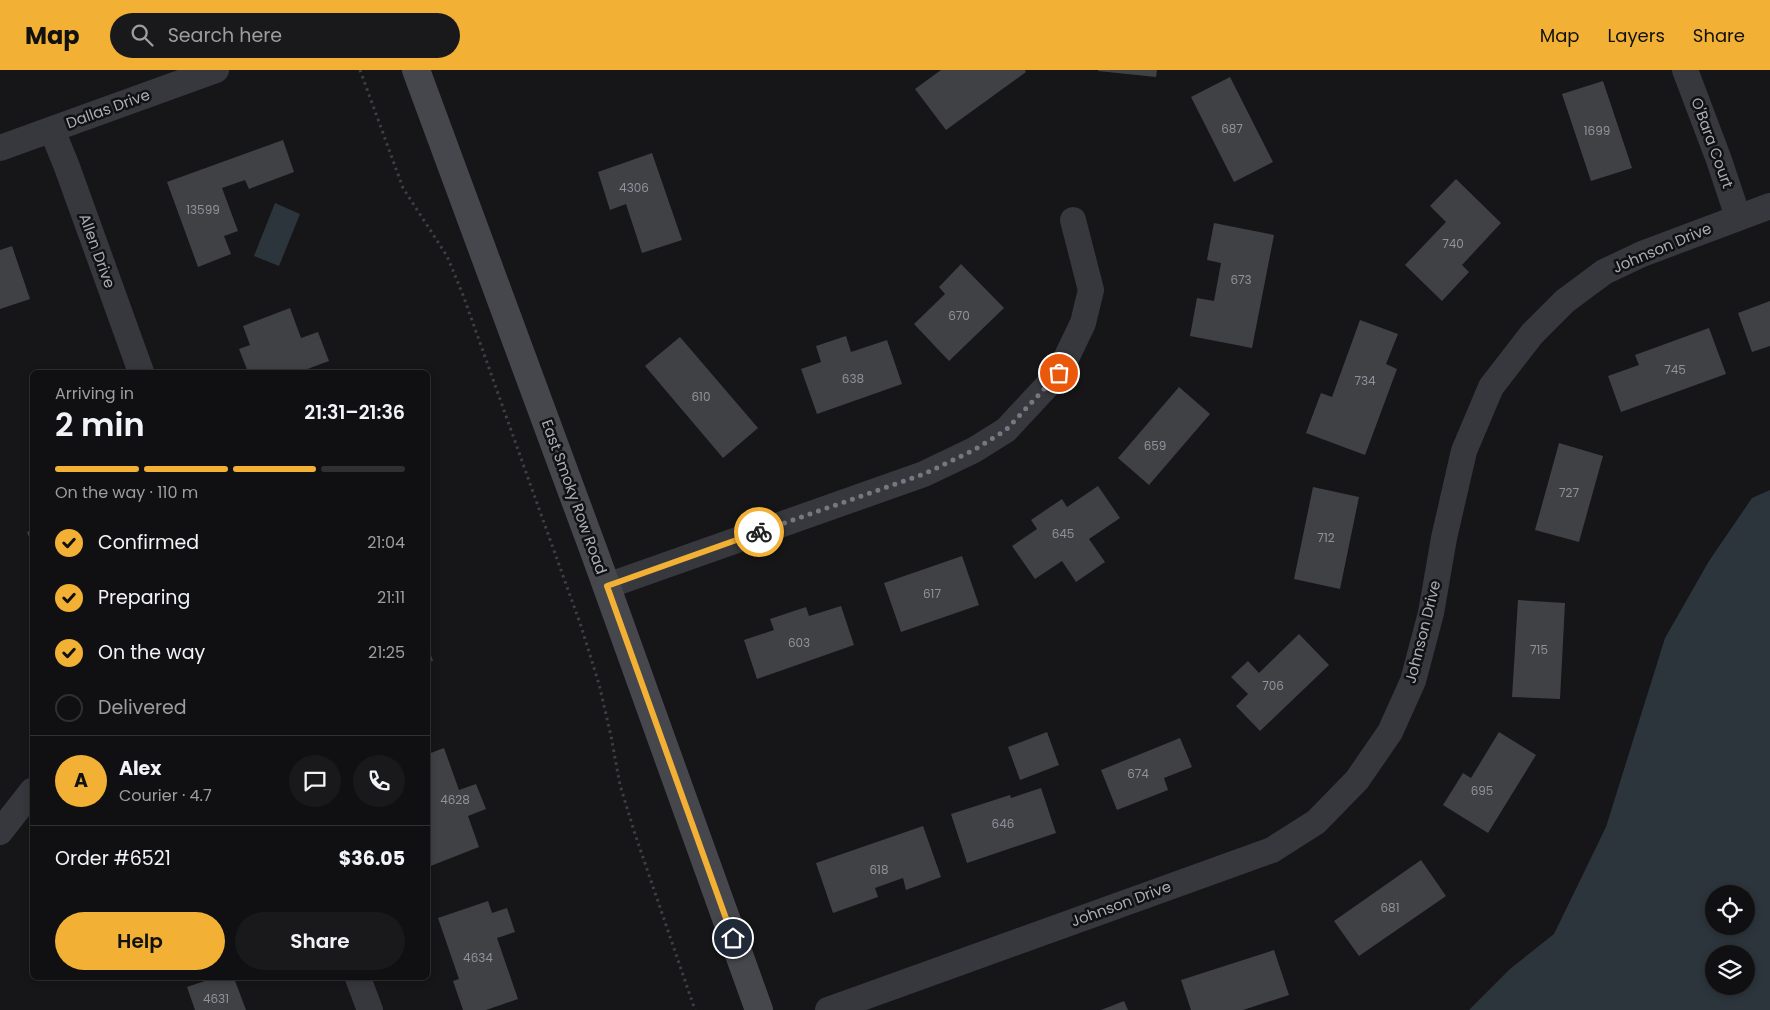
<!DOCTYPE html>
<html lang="en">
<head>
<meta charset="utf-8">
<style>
	:root { --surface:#101012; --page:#19191b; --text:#f1f3f6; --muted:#9c9d9f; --line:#303032; --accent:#f2b134 }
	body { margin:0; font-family:Poppins,sans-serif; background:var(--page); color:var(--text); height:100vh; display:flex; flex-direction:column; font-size:19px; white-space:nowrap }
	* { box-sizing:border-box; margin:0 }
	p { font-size:16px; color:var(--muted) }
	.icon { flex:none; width:28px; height:28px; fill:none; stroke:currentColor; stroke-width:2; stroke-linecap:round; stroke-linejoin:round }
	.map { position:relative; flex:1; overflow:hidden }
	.sheet { position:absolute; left:30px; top:300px; width:400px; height:610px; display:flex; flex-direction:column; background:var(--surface); border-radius:8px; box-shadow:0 2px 8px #0003,0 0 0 1px var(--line) }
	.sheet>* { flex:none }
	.tools { position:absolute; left:1705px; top:815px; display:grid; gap:10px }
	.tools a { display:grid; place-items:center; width:50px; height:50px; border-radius:50%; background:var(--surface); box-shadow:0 2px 8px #0003,0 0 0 1px var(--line); font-size:25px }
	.pin { position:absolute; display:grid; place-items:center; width:42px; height:42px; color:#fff; margin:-21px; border:2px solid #fff; border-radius:50%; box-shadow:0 1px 5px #0007 }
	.courier { position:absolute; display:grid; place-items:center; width:50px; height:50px; margin:-25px; border:4px solid #f2b134; border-radius:50%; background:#fff; color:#222; box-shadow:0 1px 6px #0007 }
	.summary em { font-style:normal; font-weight:600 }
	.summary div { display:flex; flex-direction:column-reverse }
	.summary { display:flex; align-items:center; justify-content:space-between; height:85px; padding:0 25px }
	h1 { font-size:32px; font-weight:600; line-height:38px }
	.bar { display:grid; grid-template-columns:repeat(4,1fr); gap:8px 5px; align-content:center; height:60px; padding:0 25px }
	.bar i { height:6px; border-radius:4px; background:var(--line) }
	.bar .active { background:var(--accent) }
	.bar p { grid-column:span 4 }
	.line { display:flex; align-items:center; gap:12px; padding:0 25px; border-top:1px solid var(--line) }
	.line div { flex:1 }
	.round { display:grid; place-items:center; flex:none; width:52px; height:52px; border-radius:26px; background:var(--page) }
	ol { padding:0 25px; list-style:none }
	li { display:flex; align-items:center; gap:15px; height:55px }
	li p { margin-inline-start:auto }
	li .icon { padding:5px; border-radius:50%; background:var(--accent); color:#111; stroke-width:4 }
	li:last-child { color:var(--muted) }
	li i { width:28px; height:28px; border:2px solid var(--line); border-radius:50% }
	.button { display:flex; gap:10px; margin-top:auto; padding:10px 25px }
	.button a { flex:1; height:58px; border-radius:30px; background:var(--accent); color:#111; font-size:20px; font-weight:600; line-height:58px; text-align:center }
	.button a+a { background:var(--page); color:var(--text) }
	header { display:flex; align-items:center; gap:30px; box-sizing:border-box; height:70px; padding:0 25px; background:var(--accent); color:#111 }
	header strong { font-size:24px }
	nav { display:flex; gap:28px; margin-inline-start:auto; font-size:18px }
	.search { width:350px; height:45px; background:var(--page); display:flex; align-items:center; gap:12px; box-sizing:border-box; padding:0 18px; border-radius:28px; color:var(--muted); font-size:19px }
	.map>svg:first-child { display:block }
</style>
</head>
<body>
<header>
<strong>Map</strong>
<div class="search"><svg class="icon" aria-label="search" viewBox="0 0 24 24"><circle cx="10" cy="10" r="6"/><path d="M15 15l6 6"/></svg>Search here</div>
<nav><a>Map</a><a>Layers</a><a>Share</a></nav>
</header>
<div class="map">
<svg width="1770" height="940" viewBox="0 0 1770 940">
	<rect width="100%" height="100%" fill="#161618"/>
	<g fill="#2c353c" fill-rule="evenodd">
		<path d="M275,133L300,144L279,196L254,186Z"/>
		<path d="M1770,420V940H1469L1510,899L1554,864L1606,757L1665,568L1709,491L1752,428ZM1714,824H1746V856H1714ZM1714,884H1746V916H1714Z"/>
	</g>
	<g fill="#404145">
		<path d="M941,0H1025L1026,2L946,60L915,19Z"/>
		<path d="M1098,0H1157L1156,7L1098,1Z"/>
		<path d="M1230,7L1273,92L1234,112L1191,27Z"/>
		<path d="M1603,11L1632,98L1591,111L1562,24Z"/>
		<path d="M283,70L294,102L249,119L245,110L222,118L238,161L224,166L231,184L198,197L167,112Z"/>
		<path d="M652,83L682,170L642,183L626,134L610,140L598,102Z"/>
		<path d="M1456,109L1501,153L1462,195L1469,202L1442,231L1405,195L1446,152L1430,136Z"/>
		<path d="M1214,153L1274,165L1252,278L1190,266L1197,228L1214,231L1221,193L1207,190Z"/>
		<path d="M12,176L30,229L0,239V180Z"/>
		<path d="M961,194L1004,238L949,291L914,254L945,224L939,217Z"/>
		<path d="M1770,231V276L1752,282L1738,243Z"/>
		<path d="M290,238L301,268L318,262L329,291L302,301V302H248L239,279L250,275L243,256Z"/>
		<path d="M1360,250L1398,264L1386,294L1397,299L1365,385L1306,363L1321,323L1332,327Z"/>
		<path d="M1709,258L1726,304L1621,342L1608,306L1639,295L1635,285Z"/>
		<path d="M846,266L851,282L887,270L902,314L817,344L801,299L821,292L816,276Z"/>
		<path d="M680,267L758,358L723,388L645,296Z"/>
		<path d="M1179,317L1210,344L1149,415L1118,388Z"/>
		<path d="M1559,373L1603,386L1579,472L1535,460Z"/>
		<path d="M1098,416L1120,448L1089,469L1105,492L1076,512L1062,491L1035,509L1012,476L1037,459L1031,450L1062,429L1067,437Z"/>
		<path d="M1313,417L1359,427L1340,519L1294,509Z"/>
		<path d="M32,460V475L27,462Z"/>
		<path d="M962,486L979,535L901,562L884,513Z"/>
		<path d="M1518,530L1565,533L1560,629L1512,627Z"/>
		<path d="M841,536L854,575L757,609L744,570L774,560L770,549L806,537L809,546Z"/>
		<path d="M1299,564L1329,595L1260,661L1236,636L1248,624L1231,607L1248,591L1259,603Z"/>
		<path d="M428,576L433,591L428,592Z"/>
		<path d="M1047,662L1059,695L1020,710L1008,677Z"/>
		<path d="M1499,662L1536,685L1488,763L1443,735L1463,703L1471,708Z"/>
		<path d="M1180,668L1192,697L1164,708L1168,720L1117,740L1101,700Z"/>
		<path d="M444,678L459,720L476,714L486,739L468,746L479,777L428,797V684Z"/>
		<path d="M1041,718L1056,763L967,793L951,744L1010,725L1011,728Z"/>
		<path d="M923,756L941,807L906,820L903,808L875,818L878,827L833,843L816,793Z"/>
		<path d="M1421,790L1446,826L1359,886L1334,851Z"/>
		<path d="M488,831L492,843L507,838L515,862L497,868L518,929L486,940H463L453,911L459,909L438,848Z"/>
		<path d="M1274,880L1289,925L1243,940H1191L1181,910Z"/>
		<path d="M214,908H234L246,940H195L187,917Z"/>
		<path d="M1124,931L1128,940H1101Z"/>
	</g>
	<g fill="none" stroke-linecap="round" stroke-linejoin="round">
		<path stroke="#3d3f44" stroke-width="3" stroke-dasharray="2.5 4" stroke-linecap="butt" d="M360,0L403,118L447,186L463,225L533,422L581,556L599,614L611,666L620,715L635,764L695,940"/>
		<g stroke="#37383d" stroke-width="26">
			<path d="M1685,0L1719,90L1738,147"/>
			<path d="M52,60L67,97L141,302"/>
			<path d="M0,78L216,0"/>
			<path d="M607,516L924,404L974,380L1006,360L1059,303L1083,253L1091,220L1073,150"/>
			<path d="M0,762L32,721"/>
			<path d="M358,908L370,940"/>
			<path d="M828,940L1272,780L1316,752L1357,710L1390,662L1413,611L1431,543L1444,468L1464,381L1491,317L1532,264L1565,231L1604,202L1642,184L1770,136"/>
		</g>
		<path stroke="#45474d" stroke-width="28" d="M416,0L596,487L759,940"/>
	</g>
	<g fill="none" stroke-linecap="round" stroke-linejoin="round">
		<path stroke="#757880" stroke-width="5" stroke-dasharray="0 9" d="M759,462L924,404L974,380L1006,360L1059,303"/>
		<path stroke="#f2b134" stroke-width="6" d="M733,868L607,516L759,462"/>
	</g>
	<g text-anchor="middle" stroke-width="5" stroke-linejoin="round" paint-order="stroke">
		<g font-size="12" fill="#8e929b">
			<text x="1232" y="63">687</text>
			<text x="1597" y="65">1699</text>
			<text x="634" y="122">4306</text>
			<text x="203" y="144">13599</text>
			<text x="1453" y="178">740</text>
			<text x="1241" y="214">673</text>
			<text x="959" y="250">670</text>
			<text x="1675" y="304">745</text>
			<text x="853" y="313">638</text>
			<text x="1365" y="315">734</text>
			<text x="701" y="331">610</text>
			<text x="1155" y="380">659</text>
			<text x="1569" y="427">727</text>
			<text x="1063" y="468">645</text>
			<text x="1326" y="472">712</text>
			<text x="932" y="528">617</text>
			<text x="799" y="577">603</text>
			<text x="1539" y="584">715</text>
			<text x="1273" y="620">706</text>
			<text x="1138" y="708">674</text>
			<text x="1482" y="725">695</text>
			<text x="455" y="734">4628</text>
			<text x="1003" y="758">646</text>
			<text x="879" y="804">618</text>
			<text x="1390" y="842">681</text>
			<text x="478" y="892">4634</text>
			<text x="216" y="933">4631</text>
		</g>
		<g font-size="15" fill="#a8adb8" stroke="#111113">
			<text transform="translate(108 39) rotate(-20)" y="5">Dallas Drive</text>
			<text transform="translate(1712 73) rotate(70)" y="5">O'Bara Court</text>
			<text transform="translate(1662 178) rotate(-23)" y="5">Johnson Drive</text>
			<text transform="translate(97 181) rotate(70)" y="5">Allen Drive</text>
			<text transform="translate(574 427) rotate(70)" y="5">East Smoky Row Road</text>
			<text transform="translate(1423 562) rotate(-76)" y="5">Johnson Drive</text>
			<text transform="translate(1121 834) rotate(-20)" y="5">Johnson Drive</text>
		</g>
	</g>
</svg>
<div class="tools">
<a><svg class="icon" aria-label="locate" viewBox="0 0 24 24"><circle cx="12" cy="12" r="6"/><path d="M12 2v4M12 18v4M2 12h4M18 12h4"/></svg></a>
<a><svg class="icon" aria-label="layers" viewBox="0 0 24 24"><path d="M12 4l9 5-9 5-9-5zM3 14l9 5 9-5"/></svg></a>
</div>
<div class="pin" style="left:1059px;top:303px;background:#ea580c"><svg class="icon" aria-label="bag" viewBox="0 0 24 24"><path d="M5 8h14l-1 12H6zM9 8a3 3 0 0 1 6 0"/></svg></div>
<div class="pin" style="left:733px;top:868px;background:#1f2937"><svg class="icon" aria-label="home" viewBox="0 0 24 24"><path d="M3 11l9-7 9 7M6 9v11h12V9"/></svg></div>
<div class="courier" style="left:759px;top:462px"><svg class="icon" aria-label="bike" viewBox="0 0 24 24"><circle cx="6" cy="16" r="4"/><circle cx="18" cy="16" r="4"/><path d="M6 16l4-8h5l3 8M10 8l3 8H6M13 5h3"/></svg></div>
<section class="sheet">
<div class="summary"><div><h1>2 min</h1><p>Arriving in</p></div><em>21:31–21:36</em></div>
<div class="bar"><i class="active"></i><i class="active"></i><i class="active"></i><i></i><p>On the way · 110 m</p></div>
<ol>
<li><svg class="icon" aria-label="check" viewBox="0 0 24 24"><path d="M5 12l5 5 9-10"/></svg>Confirmed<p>21:04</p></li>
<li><svg class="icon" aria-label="check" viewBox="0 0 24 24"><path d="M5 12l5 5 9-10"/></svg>Preparing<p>21:11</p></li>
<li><svg class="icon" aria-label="check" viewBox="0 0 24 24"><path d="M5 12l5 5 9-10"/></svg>On the way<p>21:25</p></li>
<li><i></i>Delivered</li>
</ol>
<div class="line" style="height:90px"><b class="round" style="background:var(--accent);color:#111">A</b><div><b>Alex</b><p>Courier · 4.7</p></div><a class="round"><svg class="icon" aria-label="chat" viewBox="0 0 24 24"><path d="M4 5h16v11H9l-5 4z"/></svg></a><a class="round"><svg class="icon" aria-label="phone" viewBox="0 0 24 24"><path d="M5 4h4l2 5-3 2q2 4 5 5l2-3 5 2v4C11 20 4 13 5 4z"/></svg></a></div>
<div class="line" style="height:65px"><div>Order #6521</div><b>$36.05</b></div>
<div class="button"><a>Help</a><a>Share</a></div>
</section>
</div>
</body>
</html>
